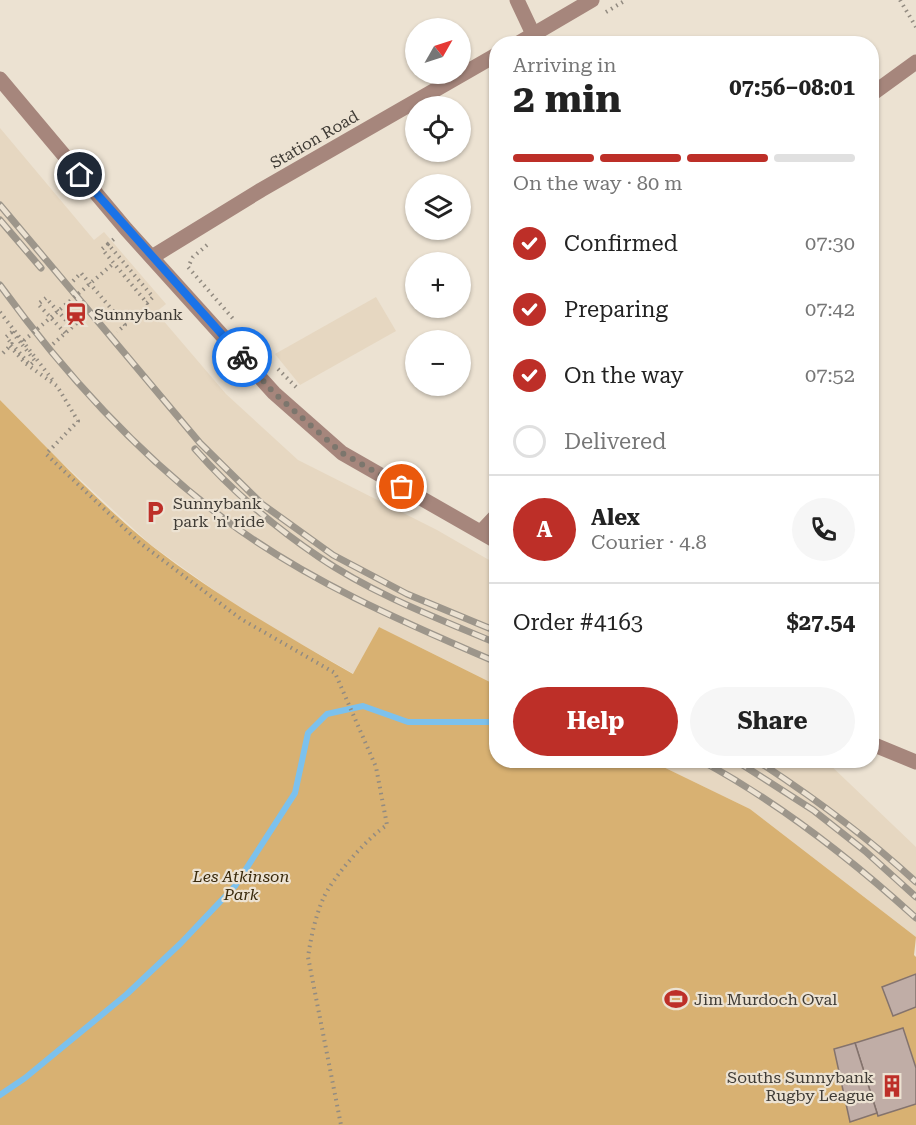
<!DOCTYPE html>
<html lang="en">
<head>
<meta charset="utf-8">
<style>
	:root { --surface:#fff; --page:#f6f6f6; --text:#222; --muted:#767676; --line:#e0e0e0; --accent:#bd2f28 }
	body { margin:0; font-family:"Roboto Serif",serif; background:var(--page); color:var(--text); height:100vh; display:flex; flex-direction:column; font-size:22px; white-space:nowrap }
	* { box-sizing:border-box; margin:0 }
	p { font-size:20px; color:var(--muted) }
	.icon { flex:none; width:33px; height:33px; fill:none; stroke:currentColor; stroke-width:2; stroke-linecap:round; stroke-linejoin:round }
	.map { position:relative; flex:1; overflow:hidden }
	.details { position:absolute; left:489px; top:36px; width:390px; height:732px; display:flex; flex-direction:column; background:var(--surface); border-radius:24px; box-shadow:0 2px 4px #0004 }
	.details>* { flex:none }
	.needle { width:39px; rotate:51deg }
	.buttons { position:absolute; left:405px; top:18px; display:grid; gap:12px }
	.buttons a { display:grid; place-items:center; width:66px; height:66px; border-radius:50%; background:var(--surface); box-shadow:0 2px 4px #0004; font-size:30px }
	.pin { position:absolute; display:grid; place-items:center; width:51px; height:51px; color:#fff; margin:-26px; border:3px solid #fff; border-radius:50%; box-shadow:0 2px 6px #0007 }
	.courier { position:absolute; display:grid; place-items:center; width:60px; height:60px; margin:-30px; border:4px solid #1a73e8; border-radius:50%; background:#fff; color:#222; box-shadow:0 2px 8px #0007 }
	.overview em { font-style:normal; font-weight:700 }
	.overview div { display:flex; flex-direction:column-reverse }
	.overview { display:flex; align-items:center; justify-content:space-between; height:102px; padding:0 24px }
	h1 { font-size:39px; font-weight:700; line-height:45px }
	.bar { display:grid; grid-template-columns:repeat(4,1fr); gap:9px 6px; align-content:center; height:72px; padding:0 24px }
	.bar i { height:8px; border-radius:4px; background:var(--line) }
	.bar .active { background:var(--accent) }
	.bar p { grid-column:span 4 }
	.line { display:flex; align-items:center; gap:15px; padding:0 24px; border-top:2px solid var(--line) }
	.line div { flex:1 }
	.round { display:grid; place-items:center; flex:none; width:63px; height:63px; border-radius:32px; background:var(--page) }
	ol { padding:0 24px; list-style:none }
	li { display:flex; align-items:center; gap:18px; height:66px }
	li p { margin-inline-start:auto }
	li .icon { padding:6px; border-radius:50%; background:var(--accent); color:#fff; stroke-width:4 }
	li:last-child { color:var(--muted) }
	li i { width:33px; height:33px; border:3px solid var(--line); border-radius:50% }
	.button { display:flex; gap:12px; margin-top:auto; padding:12px 24px }
	.button a { flex:1; height:69px; border-radius:36px; background:var(--accent); color:#fff; font-size:24px; font-weight:700; line-height:69px; text-align:center }
	.button a+a { background:var(--page); color:var(--text) }
	.map>svg:first-child { display:block }
</style>
</head>
<body>
<div class="map">
<svg width="916" height="1125" viewBox="0 0 916 1125">
	<rect width="100%" height="100%" fill="#ece2d2"/>
	<g fill="#e6d7c1">
		<path d="M0,128L94,240L104,232L166,304L156,312L226,394L298,460L437,530L496,564V685L379,627L354,674L246,613L151,545L57,458L0,400Z"/>
		<path d="M376,297L396,331L300,385L275,354Z"/>
		<path d="M651,761H826L916,847V937L750,809Z"/>
	</g>
	<path fill="#d8b172" d="M0,400C49,449 97,502 152,546C215,595 284,634 353,674L379,627L496,685V760L651,761L750,809L916,937L914,955L916,957V1125H0Z"/>
	<g fill="none" stroke-linecap="round" stroke-linejoin="round">
		<path stroke="#7cc1ed" stroke-width="6" d="M0,1095L25,1078L127,994L181,943L235,886L295,793L308,733L327,714L363,706L408,722H496"/>
	</g>
	<g fill="#c0ada6" stroke="#84736d" stroke-width="1.5">
		<path d="M916,974V1007L893,1016L882,987Z"/>
		<path d="M903,1028L916,1068V1104L878,1116L855,1043Z"/>
		<path d="M855,1043L877,1113L850,1122L834,1049Z"/>
	</g>
	<g fill="none" stroke-linecap="round" stroke-linejoin="round">
		<g stroke="#928b81" stroke-width="4" stroke-dasharray="1.5 4.5" stroke-linecap="butt">
			<path d="M900,0L916,27"/>
			<path d="M606,12L626,0"/>
			<path d="M108,244L102,249L147,303L153,297L108,244L114,239"/>
			<path d="M207,245L193,257L188,267L235,321"/>
			<path d="M73,281L81,273L125,325L117,332"/>
			<path d="M0,312L55,383"/>
			<path d="M12,332L6,337L12,344"/>
			<path d="M65,333L38,304L46,298L72,327"/>
			<path d="M53,344L78,322"/>
			<path d="M10,346L25,363L57,386L78,421L46,454L140,543L241,619L335,673L376,767L387,825C368,837 332,878 323,899C315,918 311,937 308,957L341,1125"/>
			<path d="M3,353L12,344L30,365L35,361L21,343"/>
			<path d="M278,369L298,389"/>
		</g>
		<g stroke="#a6867c" stroke-width="15">
			<path d="M517,0L533,34"/>
			<path d="M517,44L592,0"/>
			<path d="M0,79L126,229L274,393L342,453L496,541"/>
			<path d="M872,94L916,62"/>
			<path d="M152,257L261,190L496,55"/>
			<path d="M481,532L496,516"/>
			<path d="M872,744L916,762"/>
		</g>
		<g stroke="#9d968b" stroke-width="7">
			<g id="rail">
				<path d="M0,205L200,443L262,504L333,555L407,594L496,631"/>
				<path d="M0,220L41,268"/>
				<path d="M0,285C63,372 137,453 223,518C305,580 403,622 496,662"/>
				<path d="M195,449C231,490 273,526 319,557C373,594 437,618 496,643"/>
				<path d="M700,760C778,802 851,859 916,918"/>
				<path d="M735,760L813,810L865,851L916,897"/>
				<path d="M756,760C813,797 866,836 916,882"/>
			</g>
		</g>
		<use href="#rail" stroke="#ece2d2" stroke-width="4.5" stroke-dasharray="14" stroke-linecap="butt"/>
		<path stroke="#928b81" stroke-width="4" stroke-dasharray="1.5 4.5" stroke-linecap="butt" d="M12,332L21,343L114,263"/>
	</g>
	<g fill="none" stroke-linecap="round" stroke-linejoin="round">
		<path stroke="#7c766d" stroke-width="6" stroke-dasharray="0 10.8" d="M242,357L274,393L342,453L402,487"/>
		<path stroke="#1a73e8" stroke-width="8" d="M80,175L242,357"/>
	</g>
	<defs>
		<g id="station-bare" transform="scale(1.8)"><path d="M-3-6H3Q5-6 5-4V2Q5 4 3 4L4.5 6H3L1.5 4h-3L-3 6H-4.5L-3 4Q-5 4-5 2V-4Q-5-6-3-6ZM-3.5-4v3h7v-3ZM-3.5 1v1.5H-2V1ZM2 1v1.5H3.5V1Z" fill="#bd2f28" stroke="#ece2d2" stroke-width="2.5" paint-order="stroke"/></g>
		<g id="parking-bare" transform="scale(1.8)"><path d="M-3.5-5.5H1a3.5 3.5 0 0 1 0 7H-1V5.5H-3.5ZM-1-3.4V-.6H.8a1.4 1.4 0 0 0 0-2.8Z" fill="#bd2f28" stroke="#ece2d2" stroke-width="2.5" paint-order="stroke"/></g>
		<g id="stadium-bare" transform="scale(1.8)"><path d="M0-5a6.5 5 0 1 0 0 10a6.5 5 0 1 0 0-10ZM-3.5-1.8h7v3.6h-7Z" fill="#bd2f28" stroke="#ece2d2" stroke-width="2.5" paint-order="stroke"/></g>
		<g id="building-bare" transform="scale(1.8)"><path d="M-4-6H4V6H1V3H-1V6H-4ZM-2.5-4.3h1.7v1.8h-1.7ZM.8-4.3h1.7v1.8H.8ZM-2.5-1h1.7V.8h-1.7ZM.8-1h1.7V.8H.8Z" fill="#bd2f28" stroke="#ece2d2" stroke-width="2.5" paint-order="stroke"/></g>
	</defs>
	<g fill-rule="evenodd">
		<use href="#station-bare" x="76" y="314"/>
		<use href="#parking-bare" x="155" y="512"/>
		<use href="#stadium-bare" x="676" y="999"/>
		<use href="#building-bare" x="892" y="1086"/>
	</g>
	<g text-anchor="middle" stroke-width="4.5" stroke-linejoin="round" paint-order="stroke">
		<g font-size="16" fill="#403c36" stroke="#ece2d2">
			<text transform="translate(314 139) rotate(-30)" y="6">Station Road</text>
		</g>
		<g font-size="16" fill="#403c36" stroke="#ece2d2" text-anchor="start">
			<text x="94" y="320">Sunnybank</text>
			<text x="173" y="509">Sunnybank<tspan x="173" dy="18">park 'n' ride</tspan></text>
			<text x="694" y="1005">Jim Murdoch Oval</text>
			<text x="874" y="1083" text-anchor="end">Souths Sunnybank<tspan x="874" dy="18">Rugby League</tspan></text>
		</g>
		<g font-size="16" font-style="italic" fill="#3a2a0c" stroke="#ece2d2">
			<text x="241" y="882">Les Atkinson<tspan x="241" dy="18">Park</tspan></text>
		</g>
	</g>
</svg>
<div class="buttons">
<a><svg class="needle" viewBox="-14 -14 28 28"><path d="M0-13l5 13h-10z" fill="#e53935"/><path d="M0 13l5-13h-10z" fill="#767676"/></svg></a>
<a><svg class="icon" aria-label="locate" viewBox="0 0 24 24"><circle cx="12" cy="12" r="6"/><path d="M12 2v4M12 18v4M2 12h4M18 12h4"/></svg></a>
<a><svg class="icon" aria-label="layers" viewBox="0 0 24 24"><path d="M12 4l9 5-9 5-9-5zM3 14l9 5 9-5"/></svg></a>
<a>+</a>
<a>−</a>
</div>
<div class="pin" style="left:402px;top:487px;background:#ea580c"><svg class="icon" aria-label="bag" viewBox="0 0 24 24"><path d="M5 8h14l-1 12H6zM9 8a3 3 0 0 1 6 0"/></svg></div>
<div class="pin" style="left:80px;top:175px;background:#1f2937"><svg class="icon" aria-label="home" viewBox="0 0 24 24"><path d="M3 11l9-7 9 7M6 9v11h12V9"/></svg></div>
<div class="courier" style="left:242px;top:357px"><svg class="icon" aria-label="bike" viewBox="0 0 24 24"><circle cx="6" cy="16" r="4"/><circle cx="18" cy="16" r="4"/><path d="M6 16l4-8h5l3 8M10 8l3 8H6M13 5h3"/></svg></div>
<section class="details">
<div class="overview"><div><h1>2 min</h1><p>Arriving in</p></div><em>07:56–08:01</em></div>
<div class="bar"><i class="active"></i><i class="active"></i><i class="active"></i><i></i><p>On the way · 80 m</p></div>
<ol>
<li><svg class="icon" aria-label="check" viewBox="0 0 24 24"><path d="M5 12l5 5 9-10"/></svg>Confirmed<p>07:30</p></li>
<li><svg class="icon" aria-label="check" viewBox="0 0 24 24"><path d="M5 12l5 5 9-10"/></svg>Preparing<p>07:42</p></li>
<li><svg class="icon" aria-label="check" viewBox="0 0 24 24"><path d="M5 12l5 5 9-10"/></svg>On the way<p>07:52</p></li>
<li><i></i>Delivered</li>
</ol>
<div class="line" style="height:108px"><b class="round" style="background:var(--accent);color:#fff">A</b><div><b>Alex</b><p>Courier · 4.8</p></div><a class="round"><svg class="icon" aria-label="phone" viewBox="0 0 24 24"><path d="M5 4h4l2 5-3 2q2 4 5 5l2-3 5 2v4C11 20 4 13 5 4z"/></svg></a></div>
<div class="line" style="height:78px"><div>Order #4163</div><b>$27.54</b></div>
<div class="button"><a>Help</a><a>Share</a></div>
</section>
</div>
</body>
</html>
